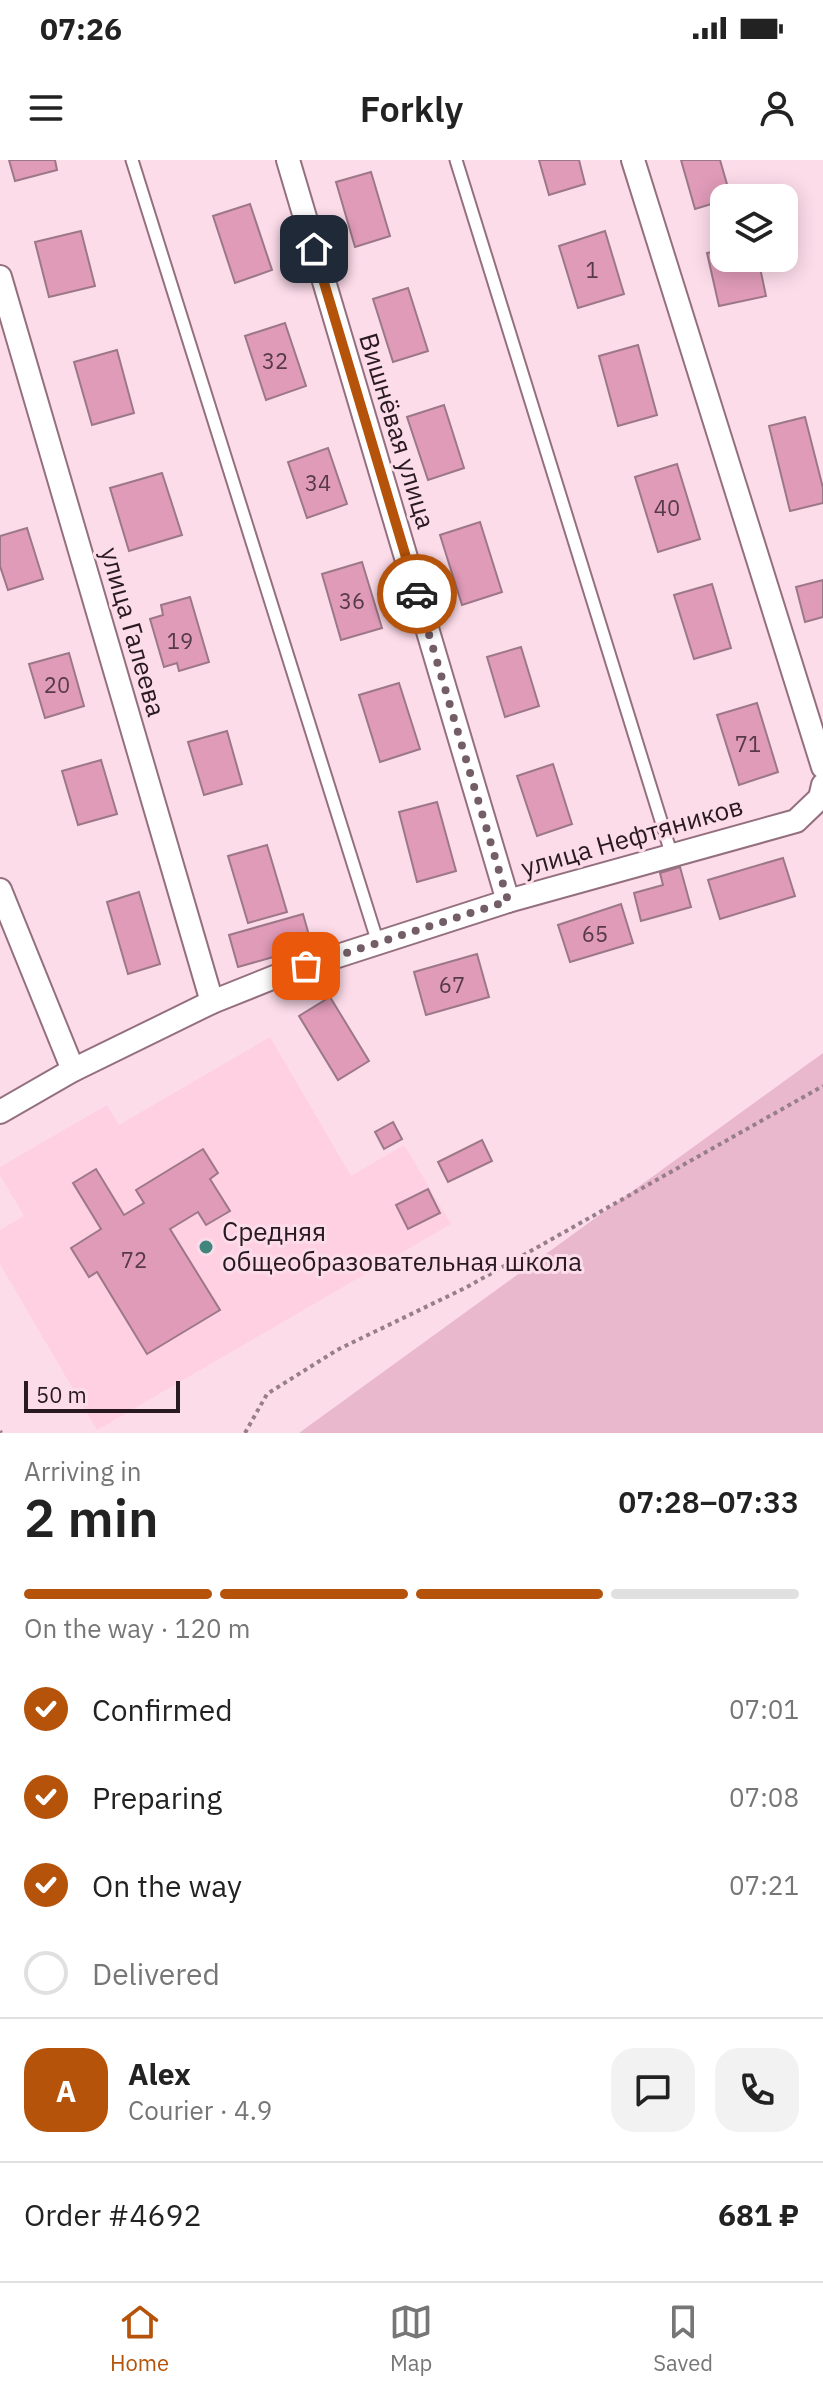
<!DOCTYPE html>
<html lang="en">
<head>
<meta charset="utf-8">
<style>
	:root { --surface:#fff; --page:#f2f2f2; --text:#222; --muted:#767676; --line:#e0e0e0; --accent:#b45309 }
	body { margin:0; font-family:"IBM Plex Sans",sans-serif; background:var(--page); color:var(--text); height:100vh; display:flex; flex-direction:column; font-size:30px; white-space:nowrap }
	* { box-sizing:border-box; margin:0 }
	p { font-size:26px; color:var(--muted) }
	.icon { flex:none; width:44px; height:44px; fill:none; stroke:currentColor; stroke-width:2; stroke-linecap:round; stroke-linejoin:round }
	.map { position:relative; height:1273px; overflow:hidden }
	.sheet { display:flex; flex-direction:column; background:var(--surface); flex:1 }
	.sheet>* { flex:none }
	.tools { position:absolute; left:710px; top:24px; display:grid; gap:16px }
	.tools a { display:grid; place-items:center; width:88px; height:88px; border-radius:16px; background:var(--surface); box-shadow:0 4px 20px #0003; font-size:40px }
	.scale { position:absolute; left:24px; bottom:20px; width:156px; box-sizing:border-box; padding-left:8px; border:4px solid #291a21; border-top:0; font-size:22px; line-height:28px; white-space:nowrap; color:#291a21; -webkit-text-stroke:6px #fddcea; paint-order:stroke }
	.pin { position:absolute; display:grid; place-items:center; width:68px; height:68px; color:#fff; margin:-34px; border-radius:16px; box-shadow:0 4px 12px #0006 }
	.courier { position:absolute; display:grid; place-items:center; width:80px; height:80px; margin:-40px; border:6px solid #b45309; border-radius:50%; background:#fff; color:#222; box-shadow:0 2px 10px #0007 }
	.summary em { font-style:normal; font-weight:600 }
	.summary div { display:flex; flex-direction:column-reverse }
	.summary { display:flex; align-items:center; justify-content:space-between; height:136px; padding:0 24px }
	h1 { font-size:52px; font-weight:600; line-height:60px }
	.bar { display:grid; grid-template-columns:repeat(4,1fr); gap:12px 8px; align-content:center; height:96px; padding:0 24px }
	.bar i { height:10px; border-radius:6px; background:var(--line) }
	.bar .on { background:var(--accent) }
	.bar p { grid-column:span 4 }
	.line { display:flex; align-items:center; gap:20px; padding:0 24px; border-top:2px solid var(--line) }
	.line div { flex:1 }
	.round { display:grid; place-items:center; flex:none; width:84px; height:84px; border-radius:24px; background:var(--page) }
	ol { padding:0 24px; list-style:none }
	li { display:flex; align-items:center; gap:24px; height:88px }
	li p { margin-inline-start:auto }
	li .icon { padding:8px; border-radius:50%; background:var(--accent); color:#fff; stroke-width:4 }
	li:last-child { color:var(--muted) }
	li i { width:44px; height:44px; border:4px solid var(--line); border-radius:50% }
	.status { display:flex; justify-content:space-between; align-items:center; height:56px; padding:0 40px; background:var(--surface); direction:ltr }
	.status svg { height:22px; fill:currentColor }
	header { display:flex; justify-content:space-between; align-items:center; height:104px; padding:0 24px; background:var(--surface); font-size:36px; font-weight:600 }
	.tab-bar { display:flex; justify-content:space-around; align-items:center; height:112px; border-top:2px solid var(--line); background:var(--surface); font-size:22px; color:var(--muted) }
	.tab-bar a { display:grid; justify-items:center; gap:4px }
	.tab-bar .on { color:var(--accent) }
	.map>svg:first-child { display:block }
</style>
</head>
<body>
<div class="status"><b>07:26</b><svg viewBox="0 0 49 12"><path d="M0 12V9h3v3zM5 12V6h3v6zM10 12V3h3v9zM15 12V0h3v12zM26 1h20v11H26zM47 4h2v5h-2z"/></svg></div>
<header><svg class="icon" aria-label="menu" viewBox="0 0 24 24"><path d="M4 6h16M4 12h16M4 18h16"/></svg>Forkly<svg class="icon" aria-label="person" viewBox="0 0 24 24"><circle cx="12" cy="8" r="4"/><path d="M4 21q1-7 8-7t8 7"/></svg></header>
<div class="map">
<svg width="823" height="1273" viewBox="0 0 823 1273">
	<rect width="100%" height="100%" fill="#fddcea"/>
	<path fill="#ffcfe2" d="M270,877L351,1016L404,985L451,1064L97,1270L0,1104V1070L24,1056L0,1015V1007L107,945L119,965Z"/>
	<path fill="#e9b8cd" d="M823,893V1273H299Z"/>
	<g fill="#e09bb9" stroke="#9c7887" stroke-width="2">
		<path d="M9,0H55L57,10L15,21Z"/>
		<path d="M539,0H579L585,24L549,35Z"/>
		<path d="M681,0H720L731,38L695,49Z"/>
		<path d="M371,12L390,76L355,87L336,22Z"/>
		<path d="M250,44L272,110L235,123L213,56Z"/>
		<path d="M81,71L95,126L49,137L35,82Z"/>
		<path d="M605,71L624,134L578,148L559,86Z"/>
		<path d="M724,89V98H758L766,136L719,146L707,93Z"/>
		<path d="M408,128L428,191L393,202L373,139Z"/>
		<path d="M285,163L306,226L266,240L245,176Z"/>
		<path d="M638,185L657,255L618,266L599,196Z"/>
		<path d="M117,190L134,253L92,265L74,202Z"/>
		<path d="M444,245L464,308L428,320L407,257Z"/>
		<path d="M805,257L823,328V343L790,351L769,266Z"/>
		<path d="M328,288L347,344L307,358L288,302Z"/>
		<path d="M677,304L700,379L658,392L635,317Z"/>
		<path d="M162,313L182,375L129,391L110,328Z"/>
		<path d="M480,362L502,432L462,445L440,375Z"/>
		<path d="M27,368L43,419L8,430L0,406V376Z"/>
		<path d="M362,402L382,468L341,480L322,414Z"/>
		<path d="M823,420V457L805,462L796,427Z"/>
		<path d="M712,424L731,488L694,499L674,435Z"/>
		<path d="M190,437L209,502L179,511L177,503L164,507L150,459L163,455L161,445Z"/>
		<path d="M521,487L539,546L505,557L487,497Z"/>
		<path d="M69,493L84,546L45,558L29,504Z"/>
		<path d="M399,523L420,589L380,602L359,535Z"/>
		<path d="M757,543L778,612L739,625L717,555Z"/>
		<path d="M227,571L242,624L204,635L188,582Z"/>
		<path d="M101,600L117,654L78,665L62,611Z"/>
		<path d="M553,604L572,664L537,676L517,616Z"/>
		<path d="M437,642L456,711L417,722L399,652Z"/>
		<path d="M267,685L287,752L248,763L228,696Z"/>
		<path d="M783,698L795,736L720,759L708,720Z"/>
		<path d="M680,707L691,747L641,761L634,733L663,725L660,713Z"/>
		<path d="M139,732L160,804L128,814L107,742Z"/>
		<path d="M621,744L633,783L570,802L558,765Z"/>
		<path d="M303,754L312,786L238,807L229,775Z"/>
		<path d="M477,794L489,837L426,855L414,812Z"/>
		<path d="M330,837L369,901L338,920L299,856Z"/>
		<path d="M393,962L402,979L384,989L375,972Z"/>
		<path d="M482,980L492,1001L448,1022L438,1002Z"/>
		<path d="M203,989L218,1013L210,1019L230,1051L206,1065L198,1052L170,1069L220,1150L147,1194L97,1112L89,1117L71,1088L101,1069L73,1023L96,1009L124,1055L144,1043L136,1030Z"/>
		<path d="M428,1029L440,1053L408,1069L396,1045Z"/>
	</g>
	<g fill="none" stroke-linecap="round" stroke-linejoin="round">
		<g stroke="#94707f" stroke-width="15">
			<g id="service">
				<path d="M132,0L378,783"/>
				<path d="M456,0L672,696"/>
			</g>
		</g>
		<g stroke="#94707f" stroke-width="26">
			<g id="minor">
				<path d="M288,0L508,741"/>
				<path d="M633,0L823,607"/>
				<path d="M0,117L212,842"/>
				<path d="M0,730L73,910"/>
				<path d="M0,952L73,910L212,842L282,814L508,741L796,661L820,638L823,625"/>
			</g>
		</g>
		<g stroke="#977f8a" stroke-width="4" stroke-dasharray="4 4" stroke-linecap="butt">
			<path d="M0,1271L1,1273"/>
			<path d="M245,1273L267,1234L337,1190L467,1127L823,926"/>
		</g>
		<use href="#service" stroke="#fff" stroke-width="11"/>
		<use href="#minor" stroke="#fff" stroke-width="22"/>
	</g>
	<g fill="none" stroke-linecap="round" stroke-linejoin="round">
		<path stroke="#735e67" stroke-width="8" stroke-dasharray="0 14.4" d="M306,806L508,741L417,434"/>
		<path stroke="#b45309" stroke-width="10" d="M314,89L417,434"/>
	</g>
	<circle fill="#41867d" stroke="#fddcea" stroke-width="3" cx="206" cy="1087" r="8"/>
	<g text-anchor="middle" stroke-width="6" stroke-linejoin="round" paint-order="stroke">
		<g font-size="22" fill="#573a47">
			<text x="592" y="118">1</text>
			<text x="275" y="209">32</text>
			<text x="318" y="331">34</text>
			<text x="667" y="356">40</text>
			<text x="352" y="449">36</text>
			<text x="180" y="489">19</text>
			<text x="57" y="533">20</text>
			<text x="748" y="592">71</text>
			<text x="595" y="782">65</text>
			<text x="452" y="833">67</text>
			<text x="134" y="1108">72</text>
		</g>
		<g font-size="26" fill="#291a21" stroke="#fddcea">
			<text transform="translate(397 271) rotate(73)" y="9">Вишнёвая улица</text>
			<text transform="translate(133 472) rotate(74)" y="9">улица Галеева</text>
			<text transform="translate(632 677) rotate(-16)" y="9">улица Нефтяников</text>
		</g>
		<g font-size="26" fill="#291a21" stroke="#fddcea" text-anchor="start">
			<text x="222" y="1081">Cредняя<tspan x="222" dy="30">общеобразовательная школа</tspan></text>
		</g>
	</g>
</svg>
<div class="tools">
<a><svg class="icon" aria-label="layers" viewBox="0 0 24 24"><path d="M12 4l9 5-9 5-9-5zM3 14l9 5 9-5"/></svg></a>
</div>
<div class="scale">50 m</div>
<div class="pin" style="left:306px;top:806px;background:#ea580c"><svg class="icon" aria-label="bag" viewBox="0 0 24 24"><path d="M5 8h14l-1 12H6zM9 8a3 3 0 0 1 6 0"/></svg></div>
<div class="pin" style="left:314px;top:89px;background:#1f2937"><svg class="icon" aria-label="home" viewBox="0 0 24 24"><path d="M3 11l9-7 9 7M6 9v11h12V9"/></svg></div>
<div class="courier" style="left:417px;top:434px"><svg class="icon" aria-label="car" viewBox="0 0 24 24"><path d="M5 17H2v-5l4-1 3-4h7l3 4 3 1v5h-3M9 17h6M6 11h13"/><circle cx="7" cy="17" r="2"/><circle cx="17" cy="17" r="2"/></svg></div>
</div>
<section class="sheet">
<div class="summary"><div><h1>2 min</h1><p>Arriving in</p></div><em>07:28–07:33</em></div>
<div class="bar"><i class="on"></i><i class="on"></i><i class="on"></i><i></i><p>On the way · 120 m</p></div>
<ol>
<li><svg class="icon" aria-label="check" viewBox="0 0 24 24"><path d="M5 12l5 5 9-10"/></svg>Confirmed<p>07:01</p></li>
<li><svg class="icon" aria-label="check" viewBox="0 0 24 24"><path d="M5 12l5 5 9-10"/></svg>Preparing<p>07:08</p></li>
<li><svg class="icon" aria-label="check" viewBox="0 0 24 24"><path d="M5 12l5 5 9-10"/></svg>On the way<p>07:21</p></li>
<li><i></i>Delivered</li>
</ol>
<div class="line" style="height:144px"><b class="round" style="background:var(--accent);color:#fff">A</b><div><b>Alex</b><p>Courier · 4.9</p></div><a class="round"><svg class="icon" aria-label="chat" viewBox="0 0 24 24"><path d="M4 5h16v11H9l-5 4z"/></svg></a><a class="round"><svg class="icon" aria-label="phone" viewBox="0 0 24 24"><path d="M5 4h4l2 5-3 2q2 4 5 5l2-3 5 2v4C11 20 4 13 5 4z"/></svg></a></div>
<div class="line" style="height:104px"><div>Order #4692</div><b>681 ₽</b></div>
</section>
<nav class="tab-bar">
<a class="on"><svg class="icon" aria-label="home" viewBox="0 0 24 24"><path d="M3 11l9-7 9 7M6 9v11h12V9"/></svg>Home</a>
<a><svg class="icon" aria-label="map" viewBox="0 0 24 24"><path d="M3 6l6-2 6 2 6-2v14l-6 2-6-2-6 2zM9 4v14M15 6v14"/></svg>Map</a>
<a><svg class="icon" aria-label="saved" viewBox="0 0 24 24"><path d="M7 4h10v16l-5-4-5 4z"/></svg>Saved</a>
</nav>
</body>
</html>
